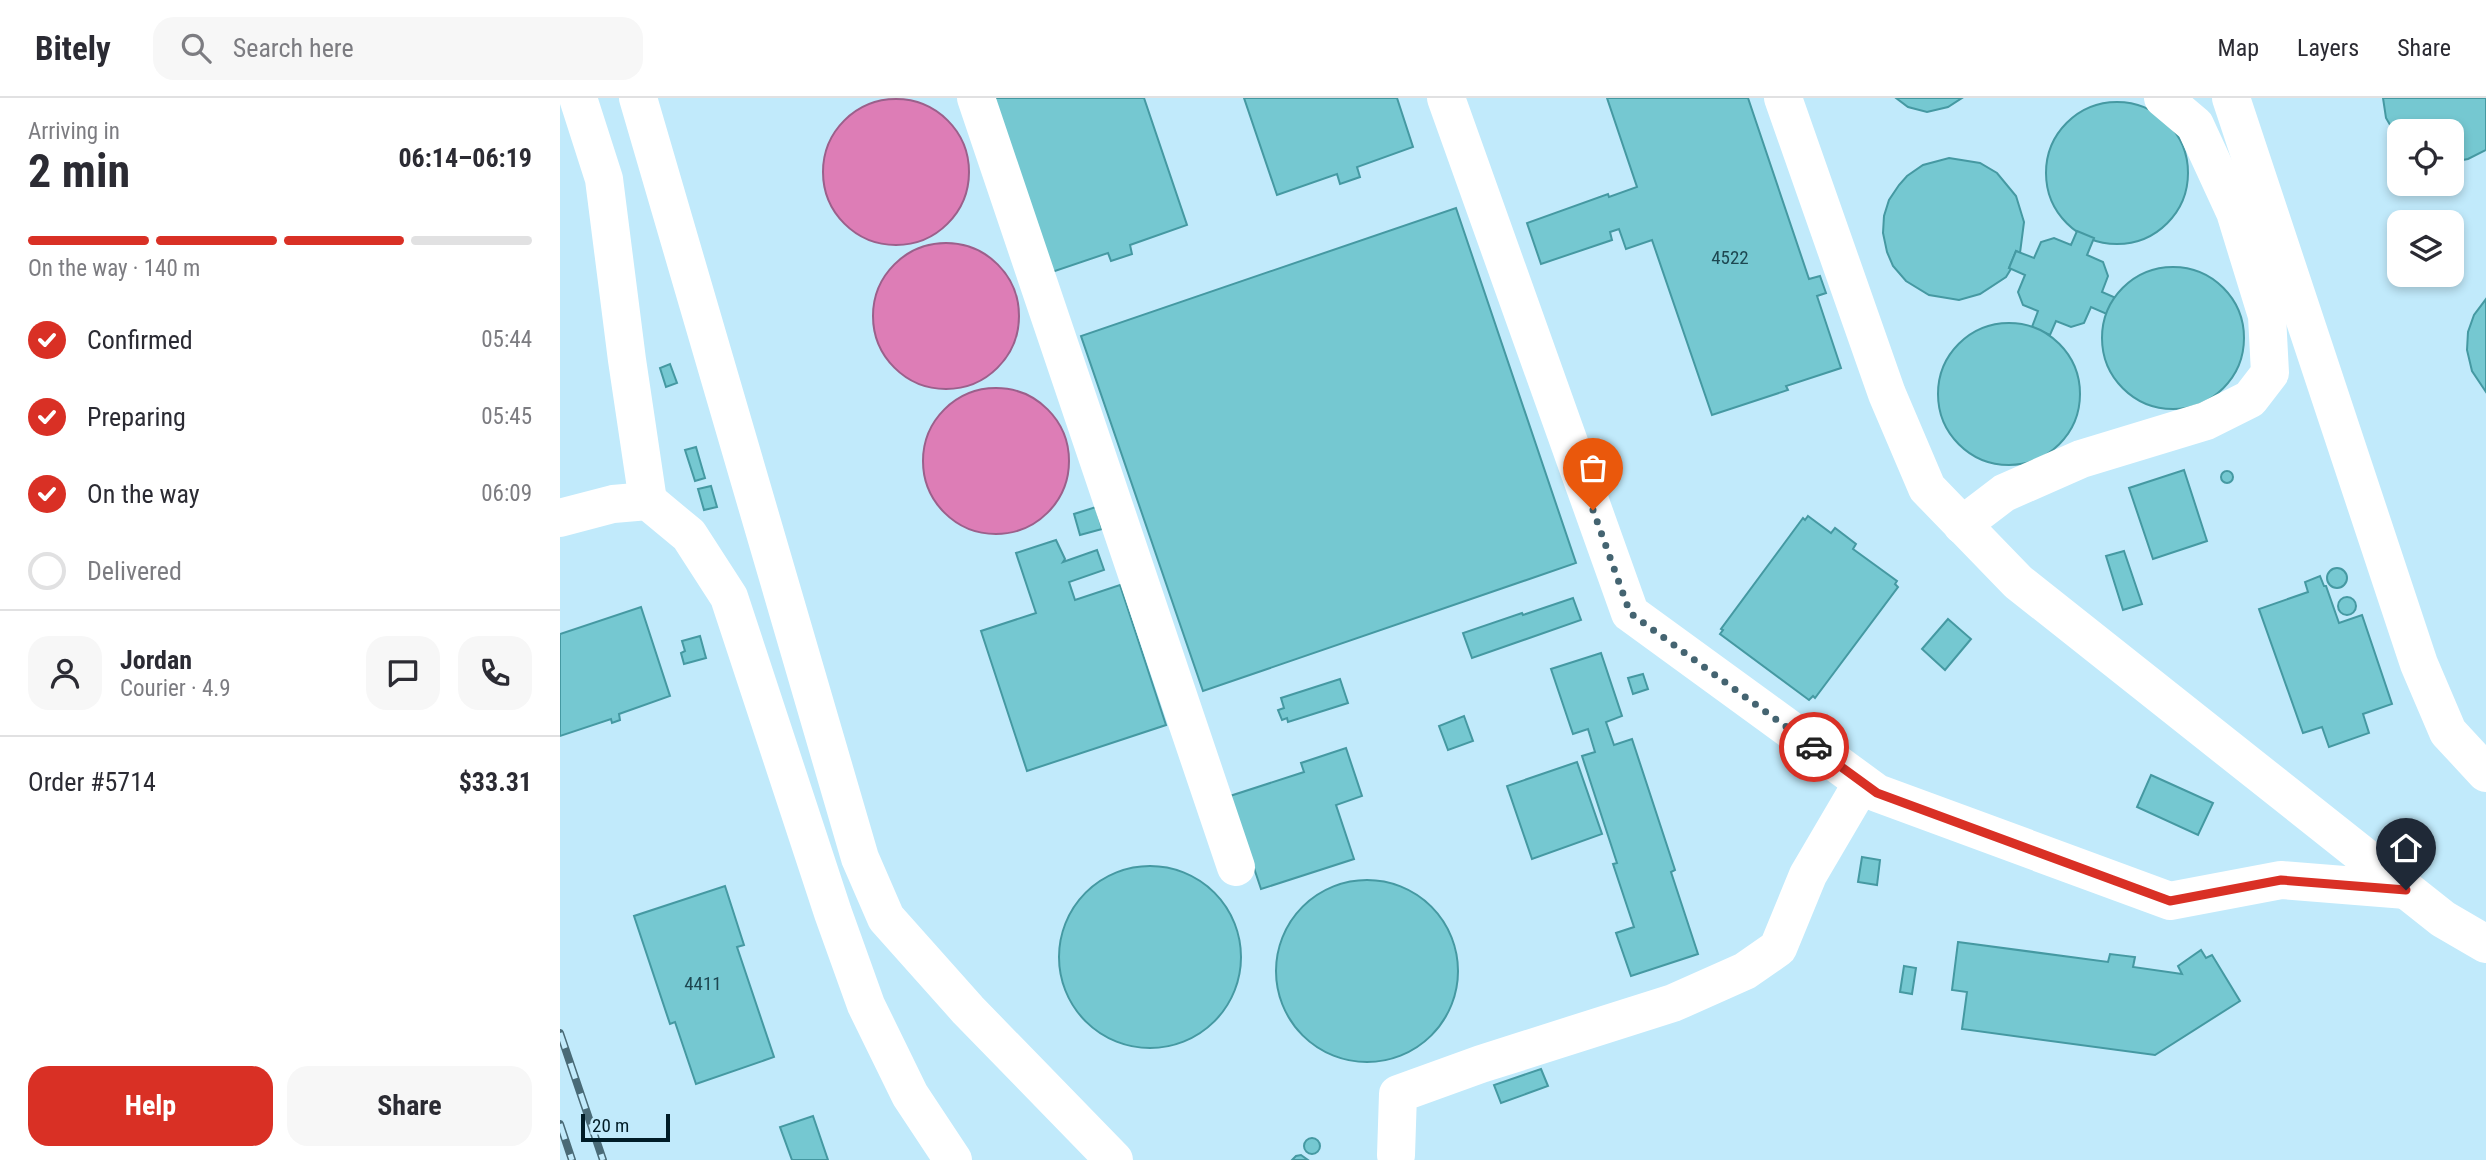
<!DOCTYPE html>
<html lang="en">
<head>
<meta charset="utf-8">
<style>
	:root { --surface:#fff; --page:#f7f7f7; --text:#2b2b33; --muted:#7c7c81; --line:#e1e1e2; --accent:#d93025 }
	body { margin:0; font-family:"Roboto Condensed",sans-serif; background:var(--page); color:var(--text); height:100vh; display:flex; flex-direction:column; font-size:26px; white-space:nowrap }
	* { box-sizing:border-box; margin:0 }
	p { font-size:23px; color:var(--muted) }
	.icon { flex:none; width:38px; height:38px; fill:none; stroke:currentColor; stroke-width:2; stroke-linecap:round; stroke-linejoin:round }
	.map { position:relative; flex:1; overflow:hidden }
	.drawer { display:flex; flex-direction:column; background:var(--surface); width:560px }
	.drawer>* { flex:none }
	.tools { position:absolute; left:1827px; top:21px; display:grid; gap:14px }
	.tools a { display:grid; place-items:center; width:77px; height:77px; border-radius:14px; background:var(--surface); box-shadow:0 4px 10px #0003; font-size:35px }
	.scale { position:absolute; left:21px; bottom:18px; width:89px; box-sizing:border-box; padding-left:7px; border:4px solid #001c26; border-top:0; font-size:19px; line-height:24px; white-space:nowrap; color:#001c26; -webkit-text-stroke:5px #c1eafb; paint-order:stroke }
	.pin { position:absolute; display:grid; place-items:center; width:60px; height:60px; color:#fff; margin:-72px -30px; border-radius:50% 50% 50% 0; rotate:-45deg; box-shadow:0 0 7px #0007 }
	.pin .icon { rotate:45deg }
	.courier { position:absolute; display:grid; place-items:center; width:70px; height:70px; margin:-35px; border:5px solid #d93025; border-radius:50%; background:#fff; color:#222; box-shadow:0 2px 9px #0007 }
	.head em { font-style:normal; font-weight:700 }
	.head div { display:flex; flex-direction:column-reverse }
	.head { display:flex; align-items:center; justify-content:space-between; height:119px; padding:0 28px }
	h1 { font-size:46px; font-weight:700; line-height:52px }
	.bar { display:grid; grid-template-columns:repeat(4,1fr); gap:10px 7px; align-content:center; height:84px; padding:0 28px }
	.bar i { height:9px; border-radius:5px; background:var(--line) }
	.bar .on { background:var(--accent) }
	.bar p { grid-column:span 4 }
	.line { display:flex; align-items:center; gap:18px; padding:0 28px; border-top:2px solid var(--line) }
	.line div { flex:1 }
	.round { display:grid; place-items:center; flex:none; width:74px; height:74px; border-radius:21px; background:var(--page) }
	ol { padding:0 28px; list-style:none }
	li { display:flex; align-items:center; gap:21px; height:77px }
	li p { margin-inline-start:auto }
	li .icon { padding:7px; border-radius:50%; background:var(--accent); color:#fff; stroke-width:4 }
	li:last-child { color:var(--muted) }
	li i { width:38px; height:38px; border:4px solid var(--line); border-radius:50% }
	.cta { display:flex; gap:14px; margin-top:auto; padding:14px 28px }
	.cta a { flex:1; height:80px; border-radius:21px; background:var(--accent); color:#fff; font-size:28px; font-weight:700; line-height:80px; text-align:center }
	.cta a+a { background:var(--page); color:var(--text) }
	header { display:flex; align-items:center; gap:42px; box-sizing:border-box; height:98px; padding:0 35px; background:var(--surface); border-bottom:2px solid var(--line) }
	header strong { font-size:33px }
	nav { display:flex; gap:38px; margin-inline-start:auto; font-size:24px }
	.search { width:490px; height:63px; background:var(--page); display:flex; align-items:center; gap:18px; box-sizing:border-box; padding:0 24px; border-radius:21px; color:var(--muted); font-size:26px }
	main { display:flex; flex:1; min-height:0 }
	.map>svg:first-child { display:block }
</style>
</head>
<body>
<header>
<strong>Bitely</strong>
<div class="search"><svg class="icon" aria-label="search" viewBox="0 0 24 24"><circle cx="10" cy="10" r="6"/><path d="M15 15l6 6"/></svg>Search here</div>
<nav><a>Map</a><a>Layers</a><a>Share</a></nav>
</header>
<main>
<section class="drawer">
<div class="head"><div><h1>2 min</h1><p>Arriving in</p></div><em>06:14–06:19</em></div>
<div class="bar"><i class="on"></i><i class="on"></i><i class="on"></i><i></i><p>On the way · 140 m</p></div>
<ol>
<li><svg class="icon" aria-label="check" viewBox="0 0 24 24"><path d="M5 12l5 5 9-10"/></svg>Confirmed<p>05:44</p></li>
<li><svg class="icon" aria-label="check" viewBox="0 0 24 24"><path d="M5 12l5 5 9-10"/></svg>Preparing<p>05:45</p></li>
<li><svg class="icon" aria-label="check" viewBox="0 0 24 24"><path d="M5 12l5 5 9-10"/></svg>On the way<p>06:09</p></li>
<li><i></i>Delivered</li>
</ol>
<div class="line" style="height:126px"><a class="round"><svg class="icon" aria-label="person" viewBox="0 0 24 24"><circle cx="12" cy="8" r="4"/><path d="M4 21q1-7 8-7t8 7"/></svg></a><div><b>Jordan</b><p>Courier · 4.9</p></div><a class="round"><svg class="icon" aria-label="chat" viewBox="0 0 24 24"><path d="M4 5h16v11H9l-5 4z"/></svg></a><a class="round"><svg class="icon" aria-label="phone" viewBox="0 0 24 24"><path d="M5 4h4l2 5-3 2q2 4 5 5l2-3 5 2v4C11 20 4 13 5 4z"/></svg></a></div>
<div class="line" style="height:91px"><div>Order #5714</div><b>$33.31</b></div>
<div class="cta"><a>Help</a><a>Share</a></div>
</section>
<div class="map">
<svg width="1926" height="1062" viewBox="0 0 1926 1062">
	<rect width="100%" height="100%" fill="#c1eafb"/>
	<g fill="#dd7db6" stroke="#9b608b" stroke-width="2">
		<circle cx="336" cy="74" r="73"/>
		<circle cx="386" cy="218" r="73"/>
		<circle cx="436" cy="363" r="73"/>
	</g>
	<g fill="#75c8d1" stroke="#4599a2" stroke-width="2">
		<path d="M430,0H584L627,127L570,147L572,156L551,163L548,155L489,175Z"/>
		<path d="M684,0H837L853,49L797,69L800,79L780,86L777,76L717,97Z"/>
		<path d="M1047,0H1188L1249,181L1260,178L1266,195L1257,198L1281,270L1226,288L1228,292L1152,317L1092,142L1066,151L1059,131L1050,134L1052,142L981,166L967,125L1048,96L1049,99L1077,89Z"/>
		<path d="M1336,0H1402L1388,9L1367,14L1348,9Z"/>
		<path d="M1823,0H1926V52L1908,61L1892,64V33H1839V42L1826,20Z"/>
		<circle cx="1557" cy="75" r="71"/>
		<path d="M1389,60L1420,65L1437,75L1456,98L1464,124L1460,155L1456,153L1449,170L1451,171L1446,179L1420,196L1399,202L1369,197L1346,183L1333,168L1327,154L1323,135L1324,118L1329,102L1339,87L1347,78L1363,67Z"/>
		<path d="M896,110L1016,465L643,593L521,238Z"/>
		<path d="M1517,133L1534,140L1527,157L1543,164L1548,178L1542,194L1556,200L1549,217L1531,209L1524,225L1511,229L1496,223L1490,237L1472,229L1478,213L1463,207L1458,194L1465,177L1449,170L1456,153L1474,160L1481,144L1494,140L1511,147Z"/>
		<circle cx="1613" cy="240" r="71"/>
		<path d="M1926,201V294L1912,273L1907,252L1908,234L1914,217Z"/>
		<circle cx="1449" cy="296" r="71"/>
		<path d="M110,266L117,285L106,289L100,270Z"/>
		<path d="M136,349L145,380L135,383L125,352Z"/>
		<path d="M1624,372L1647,443L1593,461L1569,390Z"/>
		<circle cx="1667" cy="379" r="6"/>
		<path d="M151,388L157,409L144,412L138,391Z"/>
		<path d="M536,409L542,431L520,437L514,416Z"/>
		<path d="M1248,418L1271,435L1275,430L1296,446L1293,451L1337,483L1335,486L1338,489L1255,600L1253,598L1249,602L1160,536L1163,532L1161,531L1243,420L1245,422Z"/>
		<path d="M496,442L505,461L503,464L537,452L544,472L509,484L515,502L560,487L606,627L467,673L421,533L476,515L456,455Z"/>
		<path d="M1564,453L1582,506L1563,512L1546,458Z"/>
		<circle cx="1777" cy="480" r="10"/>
		<path d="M1760,478L1764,488H1766L1779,525L1802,517L1832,606L1803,616L1809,635L1769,649L1762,629L1743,635L1699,511L1748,494L1745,484Z"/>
		<circle cx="1787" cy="508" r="9"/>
		<path d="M1013,500L1021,522L912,560L903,535L962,515L963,517Z"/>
		<path d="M81,509L110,598L59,616L60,622L52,625L51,621L0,638V536Z"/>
		<path d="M1388,521L1411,541L1385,572L1362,551Z"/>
		<path d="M140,538L146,560L124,566L121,555L125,553L122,543Z"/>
		<path d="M1041,555L1062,618L1046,624L1054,647L1072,641L1115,772L1111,774L1138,856L1071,878L1056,835L1074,829L1053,766L1057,765L1022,658L1035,654L1028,631L1013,636L991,571Z"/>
		<path d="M1083,576L1088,591L1073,596L1068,580Z"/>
		<path d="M780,581L788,605L728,624L727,620L722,622L718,612L724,610L721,600Z"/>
		<path d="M904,618L913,643L888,652L879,628Z"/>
		<path d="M786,650L802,698L776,707L794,761L701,791L670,698L744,674L741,665Z"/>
		<path d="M1017,664L1042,736L972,761L947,688Z"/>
		<path d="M1591,677L1653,705L1638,737L1577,709Z"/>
		<path d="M1302,759L1320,762L1317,787L1298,784Z"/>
		<circle cx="590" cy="859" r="91"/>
		<circle cx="807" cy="873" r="91"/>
		<path d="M165,788L184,847L177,849L214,959L136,986L115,924L110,926L74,818Z"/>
		<path d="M1398,844L1548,864L1550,856L1575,859L1573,869L1622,876L1618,868L1641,852L1646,860L1652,857L1680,903L1595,957L1402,931L1407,894L1392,892Z"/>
		<path d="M1344,868L1356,870L1352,896L1340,894Z"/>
		<path d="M981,971L988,988L941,1005L934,987Z"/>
		<path d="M253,1018L268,1062H232L220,1029Z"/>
		<circle cx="752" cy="1048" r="8"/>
		<path d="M741,1057L748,1062H732L736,1058Z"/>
	</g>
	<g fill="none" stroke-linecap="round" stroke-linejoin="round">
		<g stroke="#fff" stroke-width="38">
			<path d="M18,0L44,81L67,262L88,403"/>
			<path d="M78,0L300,760L326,820L408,912L554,1062"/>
			<path d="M416,0L676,769"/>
			<path d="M886,0L1070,515L1317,695L1610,803L1721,782L1846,792"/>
			<path d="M1223,0L1327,296L1367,390L1458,484L1883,821L1926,846"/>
			<path d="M1671,0L1859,566L1888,634L1926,675"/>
			<path d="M0,420L53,406L88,403L129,437L169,499L273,815L306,907L350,997L393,1062"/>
			<path d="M1402,427L1444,395L1521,361L1646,323L1690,301L1710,275L1707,218L1675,114L1635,27L1603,0"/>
			<path d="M836,1057L838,996L921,966L1113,905L1185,873L1218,850L1248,777L1302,685"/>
		</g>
		<g stroke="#4a6b77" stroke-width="8">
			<g id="rail">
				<path d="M0,935L43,1062"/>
				<path d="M0,1026L12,1062"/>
			</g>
		</g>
		<use href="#rail" stroke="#c1eafb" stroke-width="5" stroke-dasharray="16" stroke-linecap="butt"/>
	</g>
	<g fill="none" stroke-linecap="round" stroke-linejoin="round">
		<path stroke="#446471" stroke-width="7" stroke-dasharray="0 12.6" d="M1033,412L1070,515L1254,649"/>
		<path stroke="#d93025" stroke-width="9" d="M1254,649L1317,695L1610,803L1721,782L1846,792"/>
	</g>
	<g text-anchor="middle" stroke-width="5" stroke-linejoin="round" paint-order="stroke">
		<g font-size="19" fill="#1d4751">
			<text x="1170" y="166">4522</text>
			<text x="143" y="892">4411</text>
		</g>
	</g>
</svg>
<div class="tools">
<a><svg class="icon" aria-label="locate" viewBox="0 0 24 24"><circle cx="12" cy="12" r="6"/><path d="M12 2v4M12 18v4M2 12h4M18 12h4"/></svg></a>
<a><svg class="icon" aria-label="layers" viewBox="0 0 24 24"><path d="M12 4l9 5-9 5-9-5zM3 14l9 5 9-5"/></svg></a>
</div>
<div class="scale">20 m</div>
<div class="pin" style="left:1033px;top:412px;background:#ea580c"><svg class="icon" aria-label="bag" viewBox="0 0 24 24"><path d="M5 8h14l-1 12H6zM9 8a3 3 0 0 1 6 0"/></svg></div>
<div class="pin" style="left:1846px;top:792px;background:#1f2937"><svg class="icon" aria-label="home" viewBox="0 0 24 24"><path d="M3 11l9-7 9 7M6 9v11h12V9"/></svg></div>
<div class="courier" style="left:1254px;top:649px"><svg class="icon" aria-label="car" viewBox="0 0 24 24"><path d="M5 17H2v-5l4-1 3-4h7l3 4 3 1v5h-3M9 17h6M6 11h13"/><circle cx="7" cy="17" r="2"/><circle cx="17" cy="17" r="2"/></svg></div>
</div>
</main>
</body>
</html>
